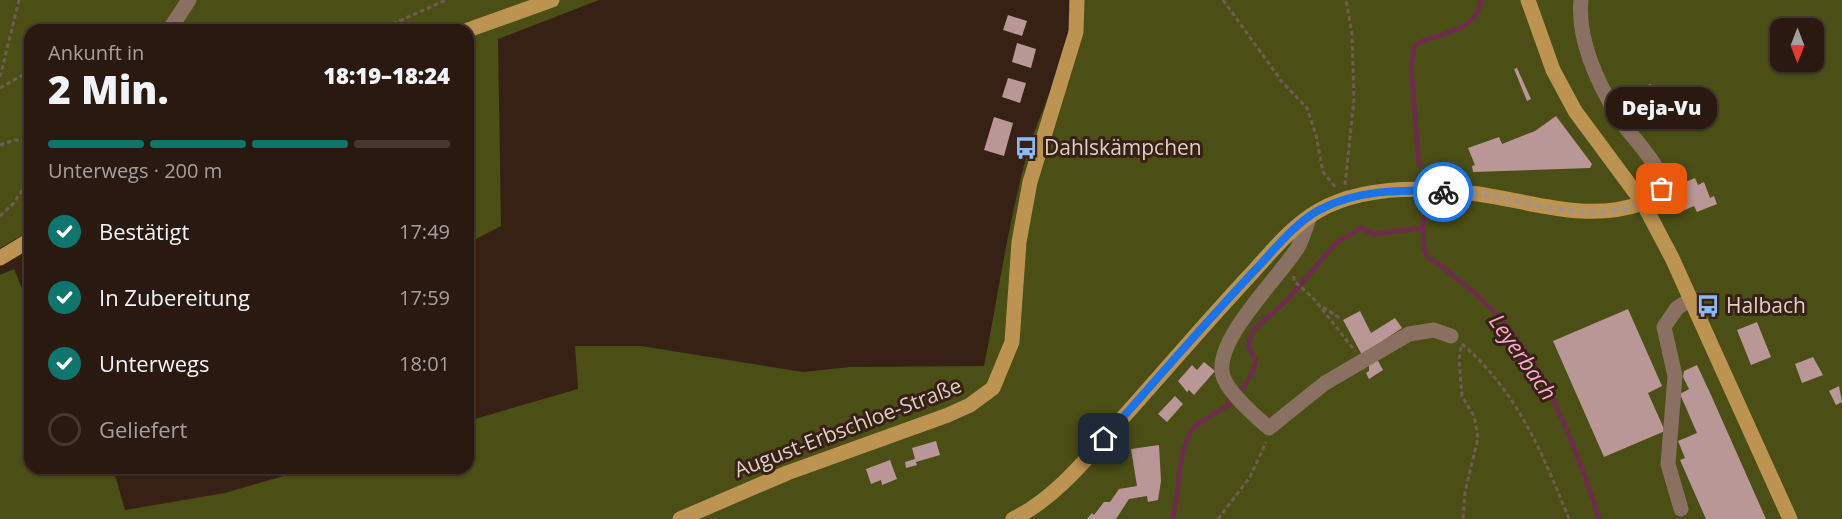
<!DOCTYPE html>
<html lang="de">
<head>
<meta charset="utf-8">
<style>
	:root { --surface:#291910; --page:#35261e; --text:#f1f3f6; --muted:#a5a09f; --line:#453830; --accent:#0f766e }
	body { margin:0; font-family:"Open Sans",sans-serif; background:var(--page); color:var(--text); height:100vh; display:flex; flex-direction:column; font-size:22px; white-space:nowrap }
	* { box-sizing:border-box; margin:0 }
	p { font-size:20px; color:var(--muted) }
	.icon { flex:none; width:33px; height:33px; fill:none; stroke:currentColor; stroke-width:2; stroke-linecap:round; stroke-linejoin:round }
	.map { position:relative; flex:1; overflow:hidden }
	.side { position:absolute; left:24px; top:24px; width:450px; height:450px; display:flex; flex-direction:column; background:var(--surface); border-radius:18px; box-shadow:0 2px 4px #0004,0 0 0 2px var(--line) }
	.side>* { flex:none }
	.needle { width:39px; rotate:180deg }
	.fabs { position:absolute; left:1770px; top:18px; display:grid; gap:12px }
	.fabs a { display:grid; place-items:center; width:54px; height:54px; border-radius:12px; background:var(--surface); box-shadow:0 2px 4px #0004,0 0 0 2px var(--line); font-size:30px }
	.pin { position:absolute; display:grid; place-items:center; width:51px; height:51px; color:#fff; margin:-26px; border-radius:12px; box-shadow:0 3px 9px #0006 }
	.courier { position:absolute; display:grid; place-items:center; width:60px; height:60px; margin:-30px; border:4px solid #1a73e8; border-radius:50%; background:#fff; color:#222; box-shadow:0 2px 8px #0007 }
	.bubble { position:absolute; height:42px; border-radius:18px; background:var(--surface); box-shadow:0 2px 4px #0004,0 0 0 2px var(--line); font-size:20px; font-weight:800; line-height:42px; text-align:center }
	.overview em { font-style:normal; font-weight:800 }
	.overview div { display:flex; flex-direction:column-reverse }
	.overview { display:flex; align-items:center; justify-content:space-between; height:102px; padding:0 24px }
	h1 { font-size:39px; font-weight:800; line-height:45px }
	.bar { display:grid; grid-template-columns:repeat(4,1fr); gap:9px 6px; align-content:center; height:72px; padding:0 24px }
	.bar i { height:8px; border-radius:4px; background:var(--line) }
	.bar .current { background:var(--accent) }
	.bar p { grid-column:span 4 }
	ol { padding:0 24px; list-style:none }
	li { display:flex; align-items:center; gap:18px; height:66px }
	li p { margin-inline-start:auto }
	li .icon { padding:6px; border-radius:50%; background:var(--accent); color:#fff; stroke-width:4 }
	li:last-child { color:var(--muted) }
	li i { width:33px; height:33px; border:3px solid var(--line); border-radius:50% }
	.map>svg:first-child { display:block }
</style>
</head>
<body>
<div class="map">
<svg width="1842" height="519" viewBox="0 0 1842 519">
	<rect width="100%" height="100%" fill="#372115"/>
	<g fill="#4b4e15" fill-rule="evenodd">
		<path d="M0,0H599L498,39L501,226L468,243V30H30V231L0,248Z"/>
		<path d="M1069,0H1842V519H0V275L14,269L30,308V468H113L125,510L225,493L311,468H468V421L578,389L575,346H641L803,372L850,367L984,366C998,296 1008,224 1027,154C1041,105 1075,53 1069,0ZM1780,28H1814V62H1780Z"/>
	</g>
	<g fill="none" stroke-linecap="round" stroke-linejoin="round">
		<g stroke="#6f2a4f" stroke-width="4.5">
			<path d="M1419,165L1411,65L1415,45C1439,31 1477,34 1481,0"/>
			<path d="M1423,218L1424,249L1428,258C1441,263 1446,271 1457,279C1535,335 1571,431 1599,519"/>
			<path d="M1172,519C1181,491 1176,460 1190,433C1196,422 1209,418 1219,411C1235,401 1253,379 1256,360L1248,347L1253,330L1287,300L1336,243L1361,228L1374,234L1421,228"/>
		</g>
	</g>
	<g fill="#b89796">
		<path d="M1008,15L1027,21L1022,36L1003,30Z"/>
		<path d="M1017,43L1036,49L1031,68L1012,62Z"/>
		<path d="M1517,68L1531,99L1527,101L1514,69Z"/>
		<path d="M1008,78L1026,83L1020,103L1002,97Z"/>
		<path d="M1650,84L1662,99L1648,110L1636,95Z"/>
		<path d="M1556,116L1592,164L1590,168L1473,172L1472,166L1475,165L1468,148L1499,137L1502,144L1535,131Z"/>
		<path d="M994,117L1013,123L1004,156L984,150Z"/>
		<path d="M1674,175L1678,185L1695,178L1698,185L1704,182L1710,198L1714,196L1717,204L1697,212L1694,206L1678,213L1664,179Z"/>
		<path d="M1628,309L1662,386L1648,393L1665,431L1604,457L1553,341Z"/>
		<path d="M1360,311L1371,333L1395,318L1402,328L1362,355L1343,320Z"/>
		<path d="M1757,322L1771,357L1751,365L1737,330Z"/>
		<path d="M1813,357L1823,375L1802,383L1795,364Z"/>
		<path d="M1377,359L1383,370L1369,379L1366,373L1369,371V364Z"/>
		<path d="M1204,362L1215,371L1194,395L1189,390L1187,392L1178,381L1192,365L1197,370Z"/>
		<path d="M1697,365L1711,395L1766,519H1706L1680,460L1685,458L1678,441L1697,433L1680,394L1689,389L1683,377L1684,371Z"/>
		<path d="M1839,386L1842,402L1836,405L1829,391Z"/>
		<path d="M1175,396L1183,404L1167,422L1158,414Z"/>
		<path d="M936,441L940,455L916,462L917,465L906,468L905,462L915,459L912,448Z"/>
		<path d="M1159,445L1161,481L1158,500L1148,502L1147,496L1129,499L1116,519H1087L1092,513L1094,515L1104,502H1110L1119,489L1137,486L1131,449Z"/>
		<path d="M890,460L897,479L882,485L881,480L871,484L866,469Z"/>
	</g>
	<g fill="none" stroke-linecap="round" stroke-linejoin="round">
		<g stroke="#705c52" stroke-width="3" stroke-dasharray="4.5 3" stroke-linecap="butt">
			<path d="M1223,0L1283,83L1307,108L1316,135L1323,172L1336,188"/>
			<path d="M137,30L155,26"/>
			<path d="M379,30L446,0"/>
			<path d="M0,77L19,0"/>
			<path d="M0,88L30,71"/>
			<path d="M0,145L14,140L30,141"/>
			<path d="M1345,185L1354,99L1352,34L1346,0"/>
			<path d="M0,216L13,204L30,179"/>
			<path d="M1294,276V281L1315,300L1355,351"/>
			<path d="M1323,307L1341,319"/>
			<path d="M1462,344C1517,391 1543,454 1569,519"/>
			<path d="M1461,347L1459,360L1462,396L1474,416L1478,438L1465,492L1463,519"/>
			<path d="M1218,519L1250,477L1266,442"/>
		</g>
		<g stroke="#8a7061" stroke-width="15">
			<path d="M1581,0C1577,40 1598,84 1619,118C1631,136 1648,152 1658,171C1661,178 1663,186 1660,193L1643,203"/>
			<path d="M169,30L189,0"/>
			<path d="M1310,216C1306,226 1303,238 1298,247C1280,277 1212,341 1223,376C1228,392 1256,417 1269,428L1325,383L1409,334L1434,330L1451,336"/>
			<path d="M1681,509L1668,464L1675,376L1664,327L1677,308L1691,299"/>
		</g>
		<g stroke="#bc9350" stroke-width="15">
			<path d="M1528,0L1553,70L1575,111L1643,203L1672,258L1790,519"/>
			<path d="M468,30L552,0"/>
			<path d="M0,258L30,240"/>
			<path d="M680,519L787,473L948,415L970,405L993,388L1012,342L1019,242L1030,182L1076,32L1077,0"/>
			<path d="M1013,519C1056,498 1088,457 1119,422C1164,372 1207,321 1252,273C1272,251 1292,226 1318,211C1363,185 1428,187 1478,194C1534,202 1587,223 1643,203"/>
		</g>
	</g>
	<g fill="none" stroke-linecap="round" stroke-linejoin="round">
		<path stroke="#a49289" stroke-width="6" stroke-dasharray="0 10.8" d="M1443,192C1454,193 1465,193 1476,194C1531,200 1585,225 1640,204C1649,201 1658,198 1662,189"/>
		<path stroke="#1a73e8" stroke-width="8" d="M1104,439C1154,382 1204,324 1256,269C1275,249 1294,224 1319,210C1356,190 1402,189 1443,192"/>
	</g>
	<defs>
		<g id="bus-bare" transform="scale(1.8)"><path d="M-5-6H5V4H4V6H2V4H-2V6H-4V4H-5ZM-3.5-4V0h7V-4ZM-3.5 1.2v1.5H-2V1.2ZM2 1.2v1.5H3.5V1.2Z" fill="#8cb9fc" stroke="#372115" stroke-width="2.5" paint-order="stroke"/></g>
	</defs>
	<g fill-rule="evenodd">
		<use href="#bus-bare" x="1026" y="148"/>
		<use href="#bus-bare" x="1708" y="306"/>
	</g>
	<g text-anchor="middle" stroke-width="6" stroke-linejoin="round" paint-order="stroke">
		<g font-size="21" fill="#decfc7" stroke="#372115" text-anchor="start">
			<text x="1044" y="155">Dahlskämpchen</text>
			<text x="1726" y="313">Halbach</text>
		</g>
		<g font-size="21" fill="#decfc7" stroke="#372115">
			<text transform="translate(848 428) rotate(-21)" y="7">August-Erbschloe-Straße</text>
		</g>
		<g font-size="22" font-style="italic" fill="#fba7cf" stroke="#372115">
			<text transform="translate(1523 357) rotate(55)" y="8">Leyerbach</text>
		</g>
	</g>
</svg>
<div class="fabs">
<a><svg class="needle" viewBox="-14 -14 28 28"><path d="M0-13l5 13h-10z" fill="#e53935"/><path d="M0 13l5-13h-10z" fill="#a5a09f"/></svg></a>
</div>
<div class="pin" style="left:1662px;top:189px;background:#ea580c"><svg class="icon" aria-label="bag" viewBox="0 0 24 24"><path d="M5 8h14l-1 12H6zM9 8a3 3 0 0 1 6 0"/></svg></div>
<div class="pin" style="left:1104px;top:439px;background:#1f2937"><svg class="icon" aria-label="home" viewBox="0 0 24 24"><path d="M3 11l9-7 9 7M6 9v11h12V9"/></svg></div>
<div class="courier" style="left:1443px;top:192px"><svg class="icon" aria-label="bike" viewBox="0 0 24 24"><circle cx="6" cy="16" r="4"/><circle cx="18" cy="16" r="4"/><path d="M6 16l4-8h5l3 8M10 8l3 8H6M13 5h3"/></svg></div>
<div class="bubble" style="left:1606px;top:87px;width:111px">Deja-Vu</div>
<section class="side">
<div class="overview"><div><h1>2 Min.</h1><p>Ankunft in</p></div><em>18:19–18:24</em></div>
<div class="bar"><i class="current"></i><i class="current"></i><i class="current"></i><i></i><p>Unterwegs · 200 m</p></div>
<ol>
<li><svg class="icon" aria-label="check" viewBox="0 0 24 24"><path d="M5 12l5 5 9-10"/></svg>Bestätigt<p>17:49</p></li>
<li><svg class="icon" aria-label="check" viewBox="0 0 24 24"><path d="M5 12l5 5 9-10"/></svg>In Zubereitung<p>17:59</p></li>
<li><svg class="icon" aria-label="check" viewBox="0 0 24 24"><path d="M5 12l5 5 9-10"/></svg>Unterwegs<p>18:01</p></li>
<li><i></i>Geliefert</li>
</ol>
</section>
</div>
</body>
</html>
